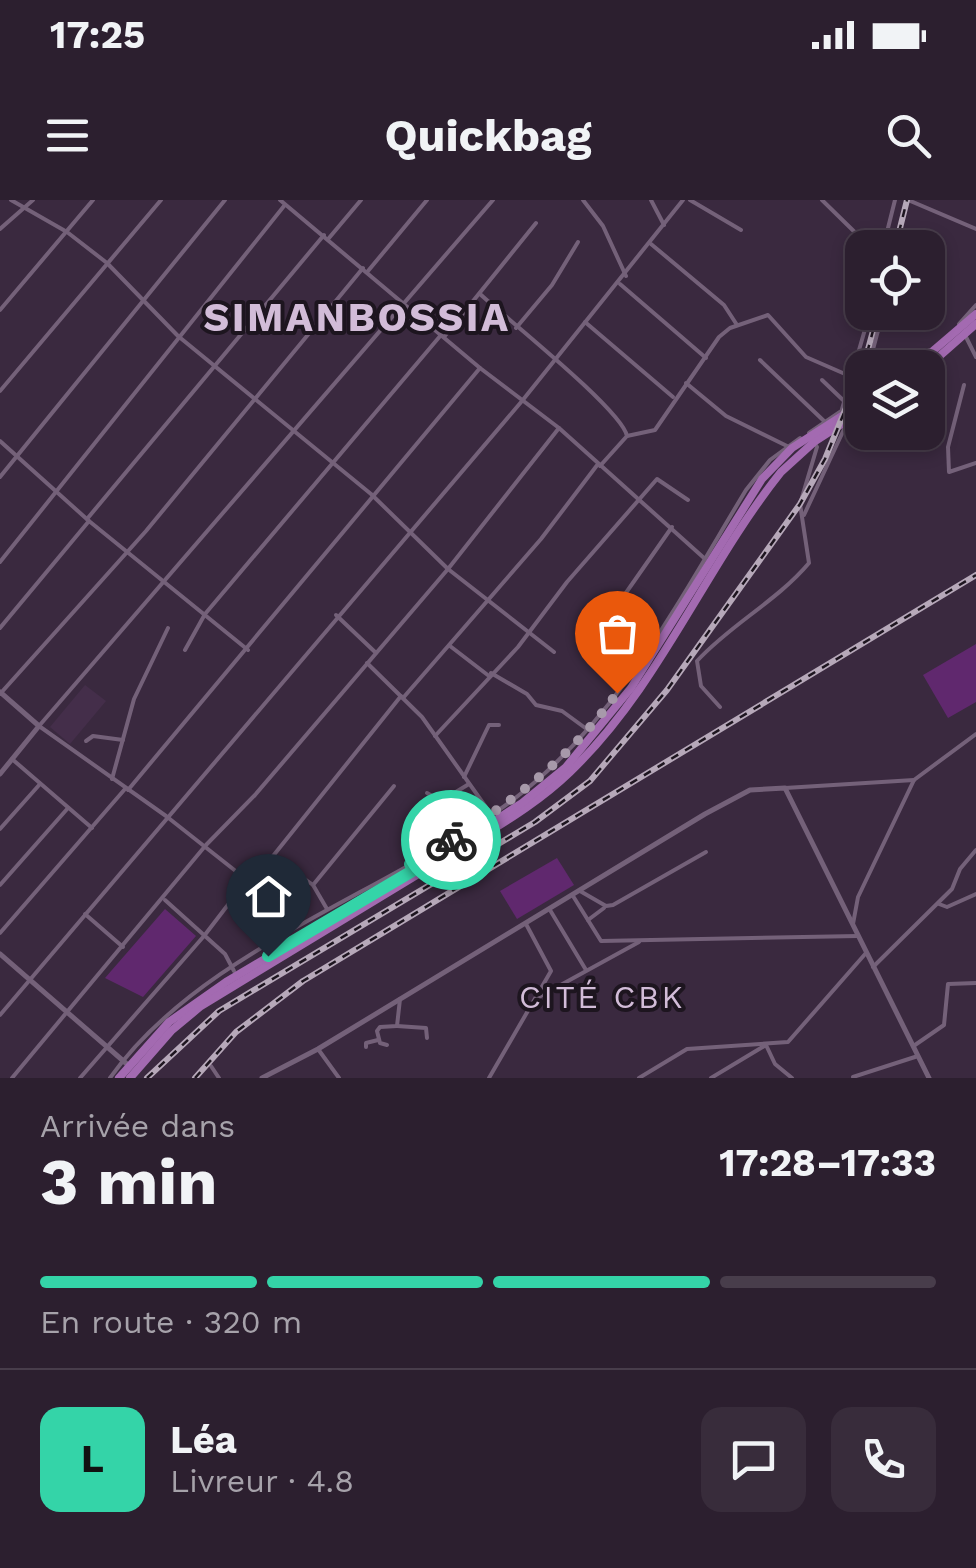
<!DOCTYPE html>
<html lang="fr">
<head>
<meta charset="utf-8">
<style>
	:root { --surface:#2c1f2f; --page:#382c3b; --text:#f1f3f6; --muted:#a6a2aa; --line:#483d4b; --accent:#34d4a8 }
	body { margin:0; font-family:"Work Sans",sans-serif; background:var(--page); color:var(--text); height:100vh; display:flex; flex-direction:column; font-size:38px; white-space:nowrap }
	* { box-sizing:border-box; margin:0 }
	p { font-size:32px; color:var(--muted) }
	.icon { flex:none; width:55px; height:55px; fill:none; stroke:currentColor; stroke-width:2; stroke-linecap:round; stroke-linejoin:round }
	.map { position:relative; height:878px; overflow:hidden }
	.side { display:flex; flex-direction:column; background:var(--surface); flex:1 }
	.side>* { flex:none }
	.buttons { position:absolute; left:845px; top:30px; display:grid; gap:20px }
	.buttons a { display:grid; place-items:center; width:100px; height:100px; border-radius:20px; background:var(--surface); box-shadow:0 5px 15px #0003,0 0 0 2px var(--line); font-size:50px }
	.pin { position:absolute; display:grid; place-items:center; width:85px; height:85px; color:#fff; margin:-102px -42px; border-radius:50% 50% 50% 0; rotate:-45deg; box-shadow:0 0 10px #0007 }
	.pin .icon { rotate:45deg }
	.courier { position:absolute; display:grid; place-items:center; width:100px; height:100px; margin:-50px; border:8px solid #34d4a8; border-radius:50%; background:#fff; color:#222; box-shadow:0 2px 12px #0007 }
	.summary em { font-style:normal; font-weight:700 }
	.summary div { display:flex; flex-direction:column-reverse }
	.summary { display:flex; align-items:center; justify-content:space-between; height:170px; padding:0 40px }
	h1 { font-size:65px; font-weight:700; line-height:75px }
	.bar { display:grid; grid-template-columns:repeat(4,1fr); gap:15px 10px; align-content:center; height:120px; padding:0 40px }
	.bar i { height:12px; border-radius:8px; background:var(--line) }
	.bar .selected { background:var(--accent) }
	.bar p { grid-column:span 4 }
	.line { display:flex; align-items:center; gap:25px; padding:0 40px; border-top:2px solid var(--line) }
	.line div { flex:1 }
	.round { display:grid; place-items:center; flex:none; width:105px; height:105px; border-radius:20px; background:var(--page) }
	.status { display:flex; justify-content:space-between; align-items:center; height:70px; padding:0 50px; background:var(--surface); direction:ltr }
	.status svg { height:28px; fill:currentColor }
	header { display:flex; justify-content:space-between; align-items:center; height:130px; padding:0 40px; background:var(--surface); font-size:45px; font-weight:700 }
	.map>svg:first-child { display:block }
</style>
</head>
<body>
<div class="status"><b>17:25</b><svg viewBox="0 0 49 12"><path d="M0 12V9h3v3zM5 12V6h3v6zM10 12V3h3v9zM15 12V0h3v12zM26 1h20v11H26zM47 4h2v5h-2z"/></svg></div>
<header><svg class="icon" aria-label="menu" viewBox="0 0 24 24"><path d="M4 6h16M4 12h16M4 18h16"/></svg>Quickbag<svg class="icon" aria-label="search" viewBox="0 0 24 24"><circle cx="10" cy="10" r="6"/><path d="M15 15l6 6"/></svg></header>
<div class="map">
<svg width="976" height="878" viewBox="0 0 976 878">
	<rect width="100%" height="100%" fill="#3a293f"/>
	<path fill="#442e4a" d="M85,485L106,501L70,544L50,527Z"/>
	<g fill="#60286e">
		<path d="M976,444V502L948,518L923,475Z"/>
		<path d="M557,658L574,685L517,719L500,691Z"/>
		<path d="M165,709L196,736L143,797L105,778Z"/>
	</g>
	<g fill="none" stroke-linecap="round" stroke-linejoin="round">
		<g stroke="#746179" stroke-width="4">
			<path d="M11,0L67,32L107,63L178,136L371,294L448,369L554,452"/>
			<path d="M280,0L480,168L559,228L704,358"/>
			<path d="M583,0L603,26L626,76"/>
			<path d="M651,0L664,25"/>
			<path d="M690,0L741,30"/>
			<path d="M822,0L871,48"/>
			<path d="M908,0L976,29"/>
			<path d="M0,29L33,0"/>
			<path d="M329,38L361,0"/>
			<path d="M651,44L724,105L737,125"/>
			<path d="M883,48L895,0"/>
			<path d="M368,71L427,0"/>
			<path d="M620,84L706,158"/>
			<path d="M480,94C507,119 622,210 627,236L600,266"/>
			<path d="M0,110L93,0"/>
			<path d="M585,122L673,197"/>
			<path d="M959,124L976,105"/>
			<path d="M516,128L552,85L578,42"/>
			<path d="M965,135L976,157"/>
			<path d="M444,137L536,23"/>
			<path d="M760,160L824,221"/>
			<path d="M868,168L883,112"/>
			<path d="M905,168L929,150"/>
			<path d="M822,180L844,201"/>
			<path d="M686,183L726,216L787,246"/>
			<path d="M862,185V191"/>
			<path d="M964,185L948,247L949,272L976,263"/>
			<path d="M0,191L161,0"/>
			<path d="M842,209L870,112"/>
			<path d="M809,233L862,197"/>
			<path d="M627,236L655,230L719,137L730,128L768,115L806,157L852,177"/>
			<path d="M0,241L89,321L248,450"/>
			<path d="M0,277L225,0"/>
			<path d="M804,315L846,225"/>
			<path d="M87,319L324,35"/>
			<path d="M0,362L284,6"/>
			<path d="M336,415L375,452"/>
			<path d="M0,428L89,321"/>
			<path d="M450,446L489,476"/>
			<path d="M185,450L205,414L441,135"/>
			<path d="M609,456L595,437L672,327"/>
			<path d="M367,463L422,517L493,617"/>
			<path d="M491,473L527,494L536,505L562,511L588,530"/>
			<path d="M0,494L146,331L363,68"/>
			<path d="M403,498L541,339L598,264"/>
			<path d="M720,507L701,486L697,461C731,424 777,401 809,363L800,304L817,247L814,242"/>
			<path d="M435,536L518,447L567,382L657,279L688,300"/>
			<path d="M86,541L93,536L123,540"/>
			<path d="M12,559L92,628"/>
			<path d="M464,577L489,525H499"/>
			<path d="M112,579L134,499L168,428"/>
			<path d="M785,588L914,580"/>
			<path d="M128,590L480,168"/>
			<path d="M427,593L441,601L469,584"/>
			<path d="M0,629L40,584"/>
			<path d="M274,657L313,685L327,709"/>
			<path d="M247,680L166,616L39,526L493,0"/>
			<path d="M0,685L68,608"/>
			<path d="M313,685L394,586"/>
			<path d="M580,691L606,706L613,705L706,652"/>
			<path d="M573,696L601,741L858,736"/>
			<path d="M165,700L225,754L234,771"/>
			<path d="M939,704L947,707L976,694"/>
			<path d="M550,710L586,770"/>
			<path d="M85,714L123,747"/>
			<path d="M588,720L604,708"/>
			<path d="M853,724L858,697L914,580L976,534"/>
			<path d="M0,733L125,589"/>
			<path d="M873,767L952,689L960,669L976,650"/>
			<path d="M537,798L639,742"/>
			<path d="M0,815L522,201L683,0"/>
			<path d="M397,826L426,828L427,838"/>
			<path d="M387,845L380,843L377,831L380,827L397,826L400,799"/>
			<path d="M915,845L944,825L948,784L976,783"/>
			<path d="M366,847V843L378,840"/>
			<path d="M318,849L339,878"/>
			<path d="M211,866L219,878"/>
			<path d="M853,877L918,856"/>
			<path d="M12,878L206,645L255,595L448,369L559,228"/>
			<path d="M80,878L204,736L247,680L273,656L401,496"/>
			<path d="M110,878C200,750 391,692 514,599C617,521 680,399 746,290L770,260L800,238"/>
			<path d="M489,878L551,771L526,724"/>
			<path d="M639,878L687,849L788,842L866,753"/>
			<path d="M711,878L766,845L775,864L792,878"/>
		</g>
		<g stroke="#746179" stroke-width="5">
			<path d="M0,492L39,526L0,574"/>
			<path d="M0,754L128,865"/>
			<path d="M262,878L318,849L705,614L750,590L785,588L929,878"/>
		</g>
		<g stroke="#a36ab1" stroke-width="8">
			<path d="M913,168L976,114"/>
			<path d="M926,168L976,124"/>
			<path d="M477,639C510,619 542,599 570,572C659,487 705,367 781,272L814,242L862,211"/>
			<path d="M119,878L169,822L226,782L468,638L522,603L566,567L631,488L762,279L792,248L862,203"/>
			<path d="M130,878L171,831L201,806L448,656"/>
		</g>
		<g stroke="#b6a8b9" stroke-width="6">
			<g id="rail">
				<path d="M895,48L907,0"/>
				<path d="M863,168L878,112"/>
				<path d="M147,878L219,811L535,622L590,581L667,490L800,304L825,259L862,169"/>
				<path d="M195,878L236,832L303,781L976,375"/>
			</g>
		</g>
		<use href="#rail" stroke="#1d151f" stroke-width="2.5" stroke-dasharray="8" stroke-linecap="butt"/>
	</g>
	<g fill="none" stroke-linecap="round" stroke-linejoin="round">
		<path stroke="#a799aa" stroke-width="10" stroke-dasharray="0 18" d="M451,640C516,600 572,556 617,493"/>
		<path stroke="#34d4a8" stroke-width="12" d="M268,756L414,670L410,664L451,640"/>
	</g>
	<g text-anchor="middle" stroke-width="8" stroke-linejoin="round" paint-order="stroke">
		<g font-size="32" letter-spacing="2.5" fill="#d2bcd8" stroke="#1d151f">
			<text x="602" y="808">CITÉ CBK</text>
		</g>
		<g font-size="40" font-weight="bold" letter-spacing="2.5" fill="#d2bcd8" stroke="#1d151f">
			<text x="357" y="131">SIMANBOSSIA</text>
		</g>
	</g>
</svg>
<div class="buttons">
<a><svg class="icon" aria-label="locate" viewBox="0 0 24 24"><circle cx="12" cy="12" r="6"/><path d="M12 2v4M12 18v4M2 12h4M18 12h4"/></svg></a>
<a><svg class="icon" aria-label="layers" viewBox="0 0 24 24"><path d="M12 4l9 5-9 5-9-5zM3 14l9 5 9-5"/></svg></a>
</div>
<div class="pin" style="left:617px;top:493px;background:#ea580c"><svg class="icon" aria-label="bag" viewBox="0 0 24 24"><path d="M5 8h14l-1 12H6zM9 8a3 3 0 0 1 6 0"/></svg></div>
<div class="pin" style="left:268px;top:756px;background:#1f2937"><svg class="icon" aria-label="home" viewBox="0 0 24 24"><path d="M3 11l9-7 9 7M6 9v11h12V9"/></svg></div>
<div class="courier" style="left:451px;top:640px"><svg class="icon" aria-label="bike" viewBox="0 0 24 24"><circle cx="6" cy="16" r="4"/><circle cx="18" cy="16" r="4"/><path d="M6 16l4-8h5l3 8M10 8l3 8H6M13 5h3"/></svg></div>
</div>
<section class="side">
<div class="summary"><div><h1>3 min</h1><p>Arrivée dans</p></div><em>17:28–17:33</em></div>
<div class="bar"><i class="selected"></i><i class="selected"></i><i class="selected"></i><i></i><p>En route · 320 m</p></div>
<div class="line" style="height:180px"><b class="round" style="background:var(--accent);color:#111">L</b><div><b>Léa</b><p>Livreur · 4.8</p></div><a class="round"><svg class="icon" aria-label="chat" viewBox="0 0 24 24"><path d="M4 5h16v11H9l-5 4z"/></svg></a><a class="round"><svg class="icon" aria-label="phone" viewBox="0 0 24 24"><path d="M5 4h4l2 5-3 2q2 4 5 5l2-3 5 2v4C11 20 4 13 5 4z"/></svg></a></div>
</section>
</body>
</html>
